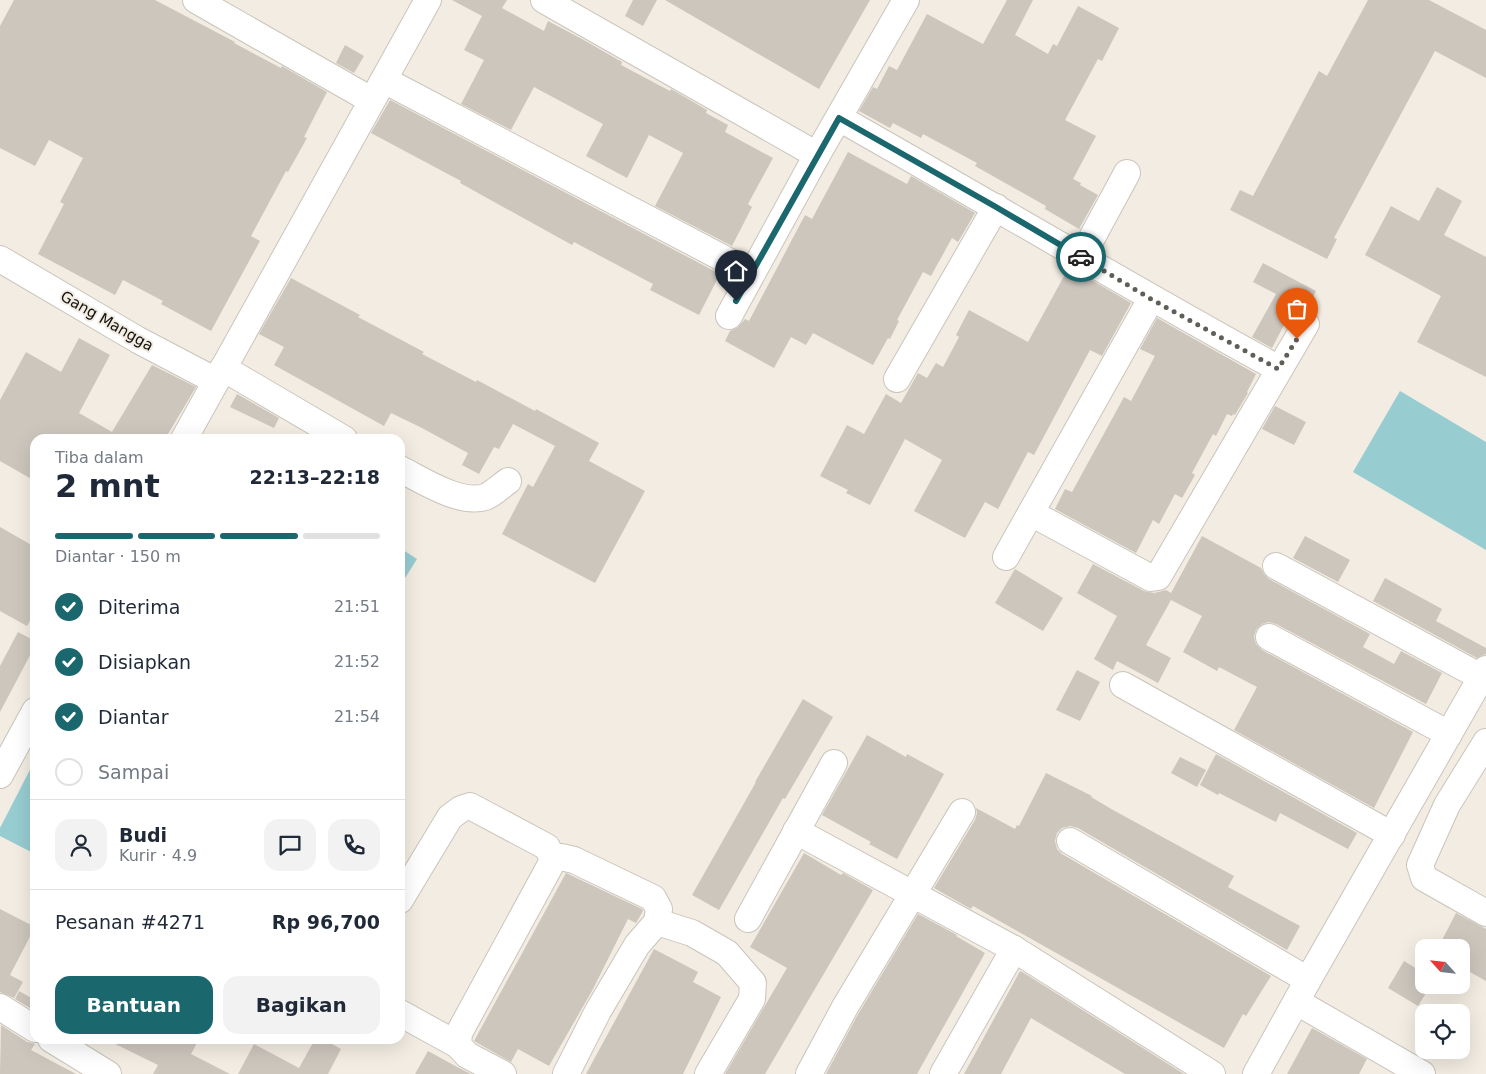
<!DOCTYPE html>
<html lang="id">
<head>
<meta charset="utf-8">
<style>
	:root { --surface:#fff; --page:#f2f2f3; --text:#1f2937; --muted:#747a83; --line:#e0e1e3; --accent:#1a676e }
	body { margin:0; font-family:"DejaVu Sans",sans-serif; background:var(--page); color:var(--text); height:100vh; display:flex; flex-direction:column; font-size:19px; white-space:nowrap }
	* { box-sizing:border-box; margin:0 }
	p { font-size:16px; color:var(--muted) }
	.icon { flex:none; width:28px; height:28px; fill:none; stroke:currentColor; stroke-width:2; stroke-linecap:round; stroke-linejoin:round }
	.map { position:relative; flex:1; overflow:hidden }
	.sheet { position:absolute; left:30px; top:434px; width:375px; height:610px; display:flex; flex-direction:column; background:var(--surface); border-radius:15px; box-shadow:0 5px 20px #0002 }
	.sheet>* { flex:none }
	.needle { width:32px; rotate:297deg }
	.buttons { position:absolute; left:1415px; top:939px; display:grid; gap:10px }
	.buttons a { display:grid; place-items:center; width:55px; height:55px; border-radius:10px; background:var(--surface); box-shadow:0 5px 20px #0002; font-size:25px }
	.pin { position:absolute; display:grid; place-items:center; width:42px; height:42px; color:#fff; margin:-51px -21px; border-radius:50% 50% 50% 0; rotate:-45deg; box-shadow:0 0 5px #0007 }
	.pin .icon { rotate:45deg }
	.courier { position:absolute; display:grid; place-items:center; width:50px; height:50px; margin:-25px; border:4px solid #1a676e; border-radius:50%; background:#fff; color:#222; box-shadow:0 1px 6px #0007 }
	.headline em { font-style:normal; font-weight:700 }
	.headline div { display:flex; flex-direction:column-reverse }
	.headline { display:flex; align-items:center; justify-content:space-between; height:85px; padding:0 25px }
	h1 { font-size:32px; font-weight:700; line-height:38px }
	.bar { display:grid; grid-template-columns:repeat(4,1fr); gap:8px 5px; align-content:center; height:60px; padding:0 25px }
	.bar i { height:6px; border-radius:4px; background:var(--line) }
	.bar .current { background:var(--accent) }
	.bar p { grid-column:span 4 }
	.line { display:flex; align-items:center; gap:12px; padding:0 25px; border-top:1px solid var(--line) }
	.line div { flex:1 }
	.round { display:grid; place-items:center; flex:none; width:52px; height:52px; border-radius:15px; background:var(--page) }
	ol { padding:0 25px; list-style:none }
	li { display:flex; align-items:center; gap:15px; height:55px }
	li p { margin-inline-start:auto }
	li .icon { padding:5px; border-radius:50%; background:var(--accent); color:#fff; stroke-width:4 }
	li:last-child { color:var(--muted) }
	li i { width:28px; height:28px; border:2px solid var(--line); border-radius:50% }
	.cta { display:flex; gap:10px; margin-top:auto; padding:10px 25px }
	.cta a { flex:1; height:58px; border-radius:15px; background:var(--accent); color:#fff; font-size:20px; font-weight:700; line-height:58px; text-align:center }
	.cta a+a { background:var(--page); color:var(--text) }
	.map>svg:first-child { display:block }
</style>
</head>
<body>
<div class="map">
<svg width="1486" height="1074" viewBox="0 0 1486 1074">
	<rect width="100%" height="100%" fill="#f2ece2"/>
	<g fill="#97ccd1">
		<path d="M1400,391L1486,442V550L1353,472Z"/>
		<path d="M400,548L417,559L400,586Z"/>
		<path d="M35,760V854L0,836V828Z"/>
	</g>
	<g fill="#ccc6bd">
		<path d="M14,0H155L235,42L234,43L281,68L282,66L327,92L304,137L307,138L288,172L286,171L251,236L260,241L211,331L161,304L163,301L123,280L115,295L38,254L64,204L60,202L83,158L49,140L35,166L0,148V26Z"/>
		<path d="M452,0H507L502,8L544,31L548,21L582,39L622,62L621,65L670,91L671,89L707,110L706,113L728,125L725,132L773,158L748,204L752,207L732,246L655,206L683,153L649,135L627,178L586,156L603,124L534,87L511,130L461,104L484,60L464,50L482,16Z"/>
		<path d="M633,0H657L643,26L625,16Z"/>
		<path d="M665,0H870L819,89Z"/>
		<path d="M1007,0H1033L1015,35L1048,54L1053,44L1057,46L1078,6L1119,28L1102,61L1098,59L1065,120L1096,136L1073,179L1081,183L1080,185L1098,195L1079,229L1045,209L1046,206L975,166L977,163L923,134L921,138L893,123L890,128L859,111L873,87L877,89L889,66L897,70L927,14L983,44Z"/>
		<path d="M1368,0H1429L1486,30V78L1435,51L1334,238L1337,239L1327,259L1230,210L1240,190L1253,196L1319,71L1327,76Z"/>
		<path d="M345,45L364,56L354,73L336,63Z"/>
		<path d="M390,100L720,274L699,315L650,290L653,284L574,242L572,245L545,230L460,183L461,181L371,133Z"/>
		<path d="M848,152L907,184L911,176L975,213L958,242L952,238L931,276L923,272L897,320L899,321L890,339L888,338L873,365L813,333L806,345L791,337L774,368L725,341L730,331L737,328L745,319L749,321L805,215L812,219Z"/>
		<path d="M1437,187L1462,201L1444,235L1486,257V377L1417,342L1441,296L1365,255L1391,206L1419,221Z"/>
		<path d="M1263,263L1316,291L1307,309L1295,304L1272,348L1252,337L1276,294L1253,282Z"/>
		<path d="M1069,267L1131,303L1102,356L1090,350L1034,455L1028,452L998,509L985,502L965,538L914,511L942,460L905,439L870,505L846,493L848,490L820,476L847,425L864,434L886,394L901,403L918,373L927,378L936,363L943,367L959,337L956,335L969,310L1028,342Z"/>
		<path d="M291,278L360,315L358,317L424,352L422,354L476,382L477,380L535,411L536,409L599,443L589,461L645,491L595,583L502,534L528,484L533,487L555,446L513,424L499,449L494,447L479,474L462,465L468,453L420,427L391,413L384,426L274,365L284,347L259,334Z"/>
		<path d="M1157,318L1256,374L1247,392L1248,393L1235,415L1233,414L1232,416L1227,414L1216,436L1213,434L1192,473L1195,475L1182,498L1175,494L1159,524L1153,520L1136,553L1055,509L1065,489L1072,492L1124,397L1131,401L1155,356L1140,349Z"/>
		<path d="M79,338L110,355L79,413L112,432L152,365L196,387L165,439H35V481L0,461V400L26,352L61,372Z"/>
		<path d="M237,394L279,418L274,428L230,407Z"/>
		<path d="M1275,406L1306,422L1294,445L1262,429Z"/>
		<path d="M0,527L35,547V613L27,626L0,611Z"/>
		<path d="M1202,536L1261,568L1264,574L1269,579L1370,634L1363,647L1394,664L1401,651L1442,673L1426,704L1276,624L1269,622L1262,624L1256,630L1254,637L1256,644L1262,650L1413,732L1374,808L1234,730L1257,687L1219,667L1217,671L1183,652L1202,616L1171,600L1146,645L1171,658L1158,683L1117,661L1113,670L1094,659L1117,616L1077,593L1093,564L1144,591L1154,593L1166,590L1171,593Z"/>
		<path d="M1305,536L1350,560L1338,582L1293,558Z"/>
		<path d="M1015,569L1063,598L1043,631L995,603Z"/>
		<path d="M1385,578L1442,609L1436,621L1486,648V654L1477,658L1373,601Z"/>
		<path d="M18,632L35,641V646L0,712V666Z"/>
		<path d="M1077,670L1100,682L1080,721L1056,710Z"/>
		<path d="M803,699L833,717L785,799L783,798L719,910L692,895L756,782H755Z"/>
		<path d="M867,735L906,757L907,754L944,774L897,859L869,844L871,842L822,815Z"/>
		<path d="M1216,754L1357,833L1348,849L1280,813L1276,822L1219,793L1218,795L1200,785Z"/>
		<path d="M1180,757L1206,770L1197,787L1171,773Z"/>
		<path d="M1046,773L1092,796L1091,797L1113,810L1234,876L1228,887L1300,926L1287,950L1078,828L1070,826L1062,828L1057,833L1055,841L1057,849L1062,854L1271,976L1246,1016L1243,1014L1224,1048L973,906L971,909L934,888L975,820L977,813L976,808L1015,829L1017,825L1019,826Z"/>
		<path d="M804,853L841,875L843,873L873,890L765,1074H725L787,968L750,947Z"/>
		<path d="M566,873L642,909L643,911L636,923L628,919L593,989L549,1066L518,1049L511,1062L474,1041Z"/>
		<path d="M0,909L35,927L10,975L23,982L14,998L0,992Z"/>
		<path d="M1456,913L1486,929V981L1461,967V948H1438Z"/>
		<path d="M918,914L957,935L956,936L985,953L917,1074H826L857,1016Z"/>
		<path d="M654,949L698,972L693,982L721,997L683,1074H586Z"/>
		<path d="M1404,961L1424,973V985H1431L1418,1006L1388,988Z"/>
		<path d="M1020,971L1024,973L1184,1074H1125L1031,1018L1001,1074H964Z"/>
		<path d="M19,991L35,1000V1011L15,999Z"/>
		<path d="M1,1025L27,1042L35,1044L31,1050L76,1074H0Z"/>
		<path d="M1312,1028L1367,1059L1359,1074H1287Z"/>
		<path d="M105,1039H199L191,1054L230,1074H153L158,1065Z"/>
		<path d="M315,1039H323L341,1049L328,1074H238L254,1044L299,1068Z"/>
		<path d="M428,1051L459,1068L471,1074H415Z"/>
	</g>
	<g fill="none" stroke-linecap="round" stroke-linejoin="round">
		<g stroke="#cac4bb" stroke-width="28">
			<g id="minor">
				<path d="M196,0L371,100"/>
				<path d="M544,0L817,155"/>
				<path d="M384,80L751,273"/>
				<path d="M839,118C986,201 1131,288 1279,369"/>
				<path d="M1081,258L1127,173"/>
				<path d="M0,259L138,340L216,381"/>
				<path d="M729,316L817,155L906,0"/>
				<path d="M223,368L344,439"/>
				<path d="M897,379L996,207"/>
				<path d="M184,439L428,0"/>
				<path d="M400,469C422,480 460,505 485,497C493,494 501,486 508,481"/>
				<path d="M1031,513L1151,578L1158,577L1306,324"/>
				<path d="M1006,557L1151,299"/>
				<path d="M1276,566L1481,677"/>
				<path d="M1269,637L1449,734"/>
				<path d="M1123,685L1392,835"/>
				<path d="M1486,742L1447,805L1420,865L1424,878L1486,913"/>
				<path d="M0,775L35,711"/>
				<path d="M796,831L1014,949L1212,1074"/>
				<path d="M1070,841L1308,980"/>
				<path d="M553,859L561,857L574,860L653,898L659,909L657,922L637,945L598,1011L566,1074"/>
				<path d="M400,900L450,817L461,809L470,806L547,847L553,859L550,866L459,1033L458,1045L467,1055L503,1074"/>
				<path d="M748,919L834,763"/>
				<path d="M657,922L692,933L727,953L753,983L752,999L708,1074"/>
				<path d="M1297,1002L1422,1074"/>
				<path d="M0,1007L35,1029"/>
				<path d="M400,1013L458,1045"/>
				<path d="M51,1039L108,1074"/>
				<path d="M809,1074L845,1007L962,812"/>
				<path d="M943,1074L1014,949"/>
				<path d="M1256,1074L1308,980L1486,669"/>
			</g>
		</g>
		<use href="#minor" stroke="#fff" stroke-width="26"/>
	</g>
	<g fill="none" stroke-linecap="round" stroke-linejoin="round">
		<path stroke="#605e58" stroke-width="5" stroke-dasharray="0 9" d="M1081,257L1151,299L1278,369L1297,339"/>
		<path stroke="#1a676e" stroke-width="6" d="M736,301L839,118L996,207L1081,257"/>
	</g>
	<g text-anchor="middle" stroke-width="4" stroke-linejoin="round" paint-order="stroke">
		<g font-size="15" fill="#12110d" stroke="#f2ece2">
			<text transform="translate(107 321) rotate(30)" y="5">Gang Mangga</text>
		</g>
	</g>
</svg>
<div class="buttons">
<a><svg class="needle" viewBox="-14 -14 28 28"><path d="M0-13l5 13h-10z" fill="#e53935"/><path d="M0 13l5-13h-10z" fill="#747a83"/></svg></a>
<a><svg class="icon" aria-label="locate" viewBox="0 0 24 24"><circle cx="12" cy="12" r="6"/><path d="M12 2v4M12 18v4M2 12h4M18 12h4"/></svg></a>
</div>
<div class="pin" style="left:1297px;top:339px;background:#ea580c"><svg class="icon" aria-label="bag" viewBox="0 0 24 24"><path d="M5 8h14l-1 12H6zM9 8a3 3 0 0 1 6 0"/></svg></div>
<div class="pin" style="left:736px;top:301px;background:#1f2937"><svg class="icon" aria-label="home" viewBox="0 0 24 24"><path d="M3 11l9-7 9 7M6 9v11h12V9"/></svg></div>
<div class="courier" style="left:1081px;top:257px"><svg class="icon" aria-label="car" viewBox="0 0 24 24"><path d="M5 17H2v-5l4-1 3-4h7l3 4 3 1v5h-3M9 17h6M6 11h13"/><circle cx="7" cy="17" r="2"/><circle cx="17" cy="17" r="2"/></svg></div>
<section class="sheet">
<div class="headline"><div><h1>2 mnt</h1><p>Tiba dalam</p></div><em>22:13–22:18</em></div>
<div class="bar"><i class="current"></i><i class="current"></i><i class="current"></i><i></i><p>Diantar · 150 m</p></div>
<ol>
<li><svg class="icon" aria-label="check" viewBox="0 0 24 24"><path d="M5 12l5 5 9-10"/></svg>Diterima<p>21:51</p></li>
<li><svg class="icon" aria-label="check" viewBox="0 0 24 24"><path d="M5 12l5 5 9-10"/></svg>Disiapkan<p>21:52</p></li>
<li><svg class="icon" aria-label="check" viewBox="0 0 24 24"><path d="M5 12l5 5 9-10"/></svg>Diantar<p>21:54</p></li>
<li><i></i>Sampai</li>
</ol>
<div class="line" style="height:90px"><a class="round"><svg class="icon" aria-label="person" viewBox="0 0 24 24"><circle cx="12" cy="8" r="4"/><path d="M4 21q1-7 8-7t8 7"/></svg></a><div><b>Budi</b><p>Kurir · 4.9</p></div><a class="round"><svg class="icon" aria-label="chat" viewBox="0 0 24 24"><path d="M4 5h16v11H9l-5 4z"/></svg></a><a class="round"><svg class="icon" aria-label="phone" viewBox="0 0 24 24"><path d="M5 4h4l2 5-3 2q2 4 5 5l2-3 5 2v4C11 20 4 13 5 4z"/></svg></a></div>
<div class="line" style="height:65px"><div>Pesanan #4271</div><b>Rp 96,700</b></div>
<div class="cta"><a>Bantuan</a><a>Bagikan</a></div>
</section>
</div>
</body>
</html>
